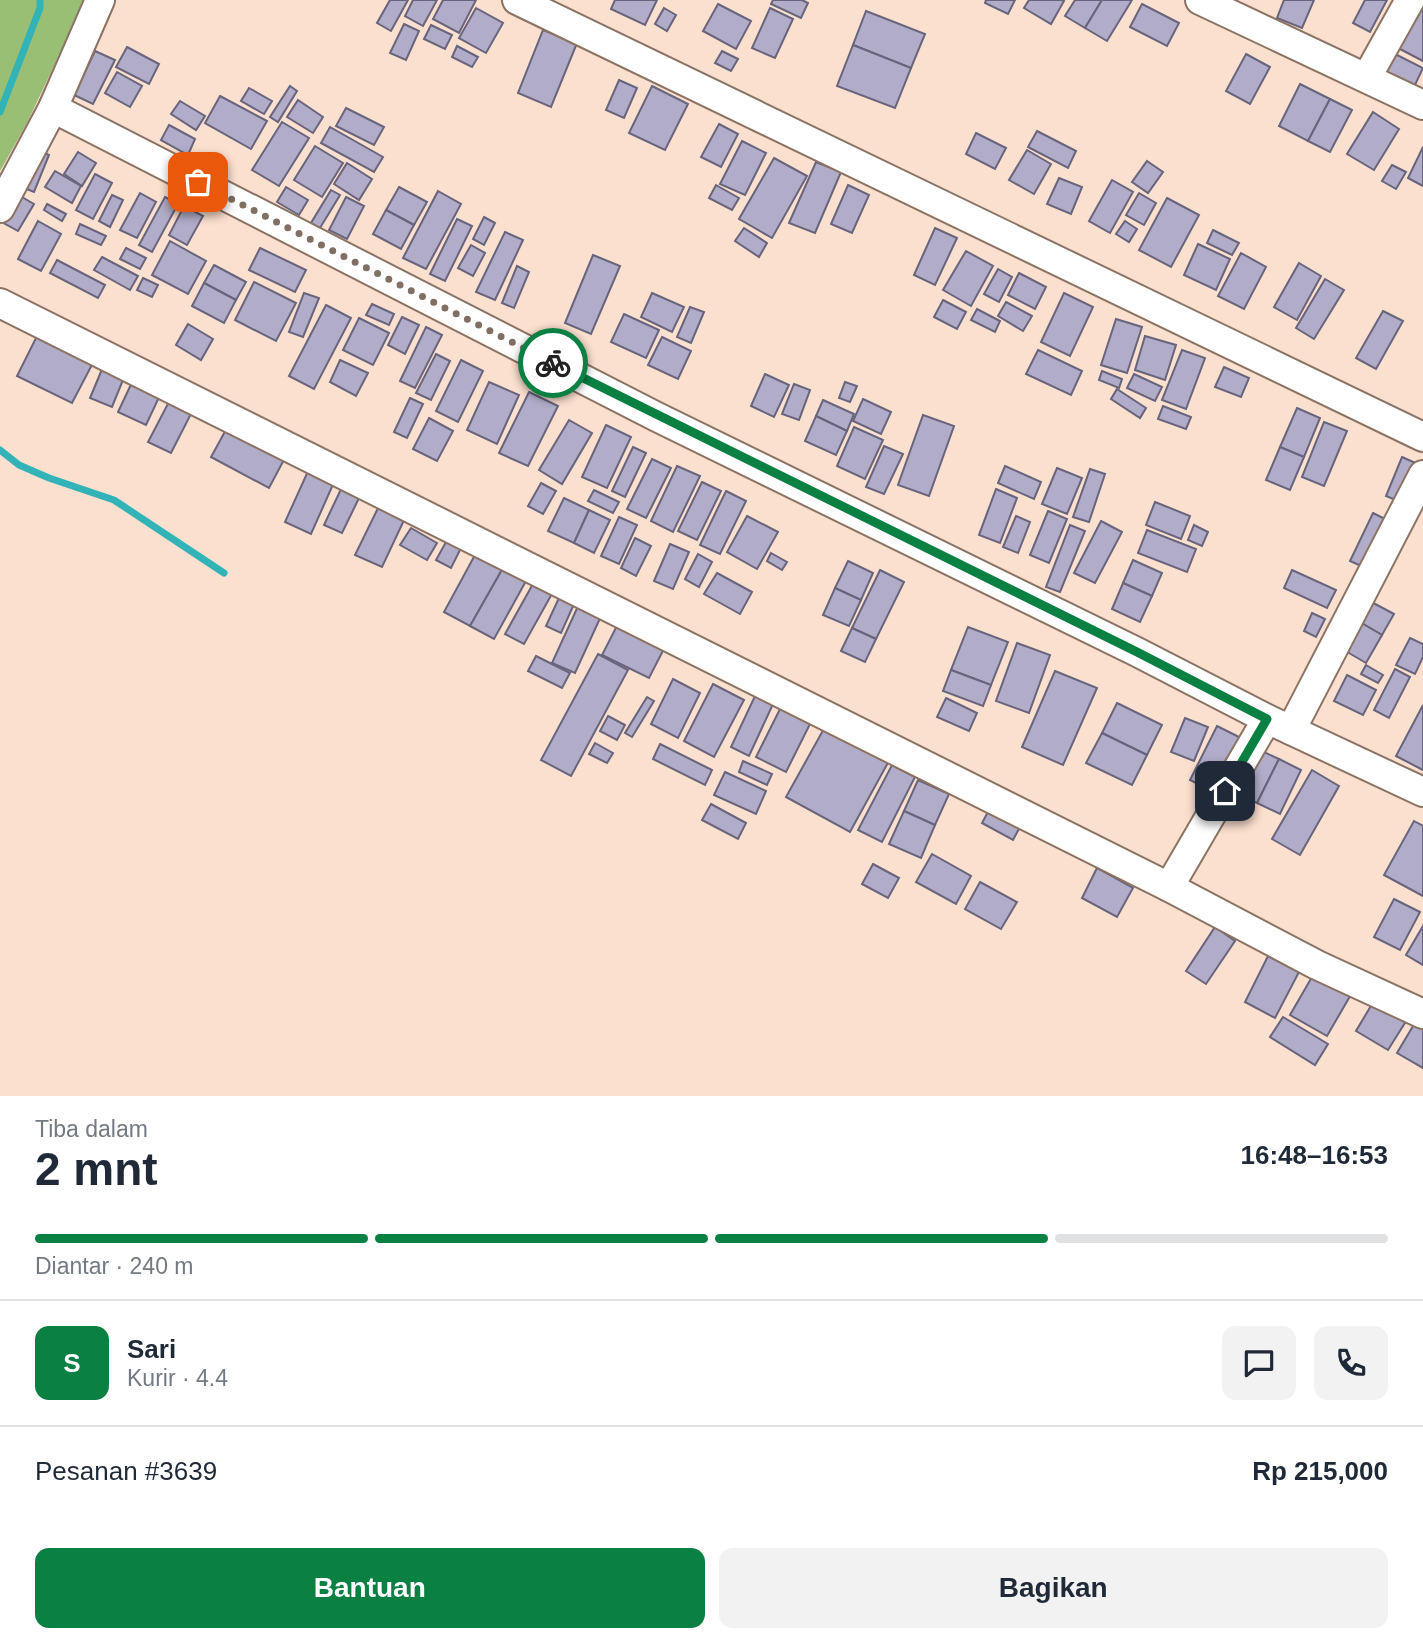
<!DOCTYPE html>
<html lang="id">
<head>
<meta charset="utf-8">
<style>
	:root { --surface:#fff; --page:#f2f2f3; --text:#1f2937; --muted:#747a83; --line:#e0e1e3; --accent:#0b8043 }
	body { margin:0; font-family:Helvetica,sans-serif; background:var(--page); color:var(--text); height:100vh; display:flex; flex-direction:column; font-size:26px; white-space:nowrap }
	* { box-sizing:border-box; margin:0 }
	p { font-size:23px; color:var(--muted) }
	.icon { flex:none; width:38px; height:38px; fill:none; stroke:currentColor; stroke-width:2; stroke-linecap:round; stroke-linejoin:round }
	.map { position:relative; height:1096px; overflow:hidden }
	.side { display:flex; flex-direction:column; background:var(--surface); flex:1 }
	.side>* { flex:none }
	.pin { position:absolute; display:grid; place-items:center; width:60px; height:60px; color:#fff; margin:-30px; border-radius:14px; box-shadow:0 4px 10px #0006 }
	.courier { position:absolute; display:grid; place-items:center; width:70px; height:70px; margin:-35px; border:5px solid #0b8043; border-radius:50%; background:#fff; color:#222; box-shadow:0 2px 9px #0007 }
	.head em { font-style:normal; font-weight:800 }
	.head div { display:flex; flex-direction:column-reverse }
	.head { display:flex; align-items:center; justify-content:space-between; height:119px; padding:0 35px }
	h1 { font-size:46px; font-weight:800; line-height:52px }
	.bar { display:grid; grid-template-columns:repeat(4,1fr); gap:10px 7px; align-content:center; height:84px; padding:0 35px }
	.bar i { height:9px; border-radius:5px; background:var(--line) }
	.bar .on { background:var(--accent) }
	.bar p { grid-column:span 4 }
	.line { display:flex; align-items:center; gap:18px; padding:0 35px; border-top:2px solid var(--line) }
	.line div { flex:1 }
	.round { display:grid; place-items:center; flex:none; width:74px; height:74px; border-radius:14px; background:var(--page) }
	.primary-button { display:flex; gap:14px; margin-top:auto; padding:14px 35px }
	.primary-button a { flex:1; height:80px; border-radius:14px; background:var(--accent); color:#fff; font-size:28px; font-weight:800; line-height:80px; text-align:center }
	.primary-button a+a { background:var(--page); color:var(--text) }
	.map>svg:first-child { display:block }
</style>
</head>
<body>
<div class="map">
<svg width="1423" height="1096" viewBox="0 0 1423 1096">
	<rect width="100%" height="100%" fill="#fbdfcf"/>
	<path fill="#99bf75" d="M0,0H85L27,123L0,171Z"/>
	<g fill="none" stroke-linecap="round" stroke-linejoin="round">
		<g stroke="#31b3b8" stroke-width="7">
			<path d="M0,112L40,8V0"/>
			<path d="M0,450L19,465L49,478L114,500L224,573"/>
		</g>
	</g>
	<g fill="#b1adc8" stroke="#68647c" stroke-width="2">
		<path d="M390,0H408L391,31L377,23Z"/>
		<path d="M413,0H437L423,26L405,16Z"/>
		<path d="M443,0H476L459,33L433,19Z"/>
		<path d="M615,0H657L645,25L611,9Z"/>
		<path d="M773,0H802L808,3L801,18L771,4Z"/>
		<path d="M986,0H1015L1008,14L985,3Z"/>
		<path d="M1029,0H1062L1064,1L1051,24L1024,8Z"/>
		<path d="M1075,0H1102L1085,28L1065,16Z"/>
		<path d="M1102,0H1132L1107,41L1085,28Z"/>
		<path d="M1284,0H1314L1302,28L1277,18Z"/>
		<path d="M1365,0H1387L1370,32L1353,23Z"/>
		<path d="M1423,0V61L1398,48Z"/>
		<path d="M718,4L751,21L736,49L703,31Z"/>
		<path d="M1142,4L1179,23L1167,46L1130,27Z"/>
		<path d="M476,8L503,23L486,53L459,38Z"/>
		<path d="M664,8L676,15L667,31L655,24Z"/>
		<path d="M770,8L793,19L775,58L752,48Z"/>
		<path d="M866,11L925,34L911,68L853,45Z"/>
		<path d="M404,24L419,31L406,60L390,53Z"/>
		<path d="M431,25L452,35L445,49L424,39Z"/>
		<path d="M543,30L577,43L551,107L518,93Z"/>
		<path d="M853,45L911,68L895,108L837,86Z"/>
		<path d="M457,46L478,57L472,67L452,57Z"/>
		<path d="M127,47L159,64L149,84L116,67Z"/>
		<path d="M95,51L115,60L93,104L74,95Z"/>
		<path d="M722,51L738,59L731,71L715,63Z"/>
		<path d="M1391,52L1423,68L1414,87L1382,70Z"/>
		<path d="M1246,54L1270,67L1250,104L1226,91Z"/>
		<path d="M117,72L142,86L130,107L105,93Z"/>
		<path d="M619,80L637,88L624,118L606,110Z"/>
		<path d="M1300,84L1330,99L1308,141L1279,126Z"/>
		<path d="M290,86L297,91L278,122L270,117Z"/>
		<path d="M652,86L688,104L665,150L629,133Z"/>
		<path d="M249,88L272,101L264,114L241,101Z"/>
		<path d="M220,96L267,121L251,149L205,123Z"/>
		<path d="M1330,99L1352,110L1330,152L1308,141Z"/>
		<path d="M298,100L323,117L313,133L287,117Z"/>
		<path d="M180,101L205,116L196,130L171,114Z"/>
		<path d="M346,108L384,127L374,145L336,126Z"/>
		<path d="M1373,112L1399,129L1374,170L1347,154Z"/>
		<path d="M282,122L309,138L279,186L252,170Z"/>
		<path d="M719,124L738,134L721,167L701,157Z"/>
		<path d="M169,125L195,139L188,155L161,140Z"/>
		<path d="M330,127L383,157L374,172L321,143Z"/>
		<path d="M1037,131L1076,151L1068,168L1028,147Z"/>
		<path d="M976,133L1006,148L995,169L966,154Z"/>
		<path d="M742,141L766,153L745,195L720,184Z"/>
		<path d="M315,146L343,163L322,197L294,180Z"/>
		<path d="M1423,147V186L1408,178Z"/>
		<path d="M34,148L49,155L34,192L19,186Z"/>
		<path d="M1027,150L1051,164L1034,194L1009,180Z"/>
		<path d="M78,152L96,163L82,186L64,174Z"/>
		<path d="M774,158L807,176L772,238L739,219Z"/>
		<path d="M1147,161L1163,172L1148,193L1132,182Z"/>
		<path d="M816,162L841,172L815,233L789,223Z"/>
		<path d="M347,163L372,179L359,200L334,184Z"/>
		<path d="M1392,165L1406,172L1396,189L1382,181Z"/>
		<path d="M55,171L81,186L72,203L45,187Z"/>
		<path d="M95,174L112,183L93,219L76,210Z"/>
		<path d="M1059,178L1082,187L1071,214L1047,204Z"/>
		<path d="M1112,180L1133,192L1110,233L1089,221Z"/>
		<path d="M716,185L739,198L732,210L709,198Z"/>
		<path d="M848,185L869,195L852,233L831,224Z"/>
		<path d="M286,187L308,200L299,215L277,202Z"/>
		<path d="M399,187L427,202L414,225L386,210Z"/>
		<path d="M331,190L340,195L320,228L311,223Z"/>
		<path d="M438,191L461,204L426,269L403,258Z"/>
		<path d="M15,193L34,204L18,231L0,221Z"/>
		<path d="M140,193L156,202L137,238L120,230Z"/>
		<path d="M1139,193L1156,203L1144,225L1126,215Z"/>
		<path d="M112,195L123,200L110,227L99,221Z"/>
		<path d="M165,197L178,204L152,252L139,245Z"/>
		<path d="M346,197L364,206L347,239L329,230Z"/>
		<path d="M1167,198L1199,215L1171,267L1139,250Z"/>
		<path d="M47,204L66,214L62,221L44,210Z"/>
		<path d="M184,206L203,216L187,245L169,235Z"/>
		<path d="M386,210L414,225L401,249L373,234Z"/>
		<path d="M484,217L495,223L484,245L473,239Z"/>
		<path d="M457,219L472,226L445,281L430,274Z"/>
		<path d="M38,221L61,234L41,271L18,259Z"/>
		<path d="M1125,221L1137,229L1129,242L1116,234Z"/>
		<path d="M80,224L106,236L101,245L76,234Z"/>
		<path d="M744,228L767,243L759,257L735,241Z"/>
		<path d="M935,228L957,238L935,285L914,275Z"/>
		<path d="M1213,230L1239,243L1232,255L1207,243Z"/>
		<path d="M505,232L523,240L495,300L476,292Z"/>
		<path d="M170,241L206,261L188,294L152,275Z"/>
		<path d="M1198,244L1230,259L1216,290L1184,275Z"/>
		<path d="M471,245L485,253L473,276L458,268Z"/>
		<path d="M126,248L146,258L140,269L120,259Z"/>
		<path d="M260,248L306,270L295,292L249,270Z"/>
		<path d="M966,251L993,266L971,306L943,290Z"/>
		<path d="M1241,253L1266,267L1244,309L1218,296Z"/>
		<path d="M593,255L620,266L591,334L565,323Z"/>
		<path d="M102,257L138,276L130,290L94,270Z"/>
		<path d="M57,260L105,285L98,298L50,273Z"/>
		<path d="M1299,263L1321,276L1297,320L1274,307Z"/>
		<path d="M214,265L246,282L236,300L204,283Z"/>
		<path d="M517,266L529,272L514,308L502,303Z"/>
		<path d="M998,269L1012,277L999,302L984,294Z"/>
		<path d="M1019,273L1046,287L1035,309L1008,295Z"/>
		<path d="M143,278L158,285L152,297L137,290Z"/>
		<path d="M1325,279L1344,290L1314,339L1296,328Z"/>
		<path d="M254,282L296,303L276,341L235,320Z"/>
		<path d="M204,283L236,300L224,323L192,306Z"/>
		<path d="M304,293L319,298L303,337L289,332Z"/>
		<path d="M652,293L684,307L672,332L641,317Z"/>
		<path d="M1064,293L1093,307L1070,356L1041,342Z"/>
		<path d="M943,300L966,312L957,329L934,317Z"/>
		<path d="M1006,302L1032,316L1023,331L998,316Z"/>
		<path d="M372,304L394,314L389,325L366,315Z"/>
		<path d="M326,305L351,318L314,389L289,376Z"/>
		<path d="M690,307L704,312L691,343L677,337Z"/>
		<path d="M977,309L1000,321L995,332L971,320Z"/>
		<path d="M1383,311L1403,321L1376,369L1356,358Z"/>
		<path d="M624,314L659,330L646,358L611,342Z"/>
		<path d="M402,317L419,325L405,354L388,345Z"/>
		<path d="M359,318L389,333L373,365L343,350Z"/>
		<path d="M1116,319L1142,327L1127,373L1101,365Z"/>
		<path d="M188,324L213,339L201,360L176,345Z"/>
		<path d="M426,327L442,335L415,388L400,381Z"/>
		<path d="M39,332L95,359L72,403L17,376Z"/>
		<path d="M1145,336L1176,345L1165,380L1135,370Z"/>
		<path d="M662,337L691,351L678,379L648,365Z"/>
		<path d="M1038,350L1082,371L1071,395L1026,374Z"/>
		<path d="M1182,350L1205,358L1186,409L1162,400Z"/>
		<path d="M436,354L450,361L431,400L416,393Z"/>
		<path d="M340,360L368,373L356,396L330,382Z"/>
		<path d="M461,360L483,371L458,422L436,411Z"/>
		<path d="M105,362L127,370L112,407L90,398Z"/>
		<path d="M1224,367L1249,378L1241,397L1215,387Z"/>
		<path d="M1102,371L1122,379L1119,388L1099,380Z"/>
		<path d="M765,374L789,385L774,417L751,406Z"/>
		<path d="M1134,374L1162,387L1155,401L1127,388Z"/>
		<path d="M134,378L162,391L146,425L118,412Z"/>
		<path d="M489,382L519,395L497,444L467,430Z"/>
		<path d="M845,382L857,386L850,402L839,398Z"/>
		<path d="M794,384L810,390L799,420L782,414Z"/>
		<path d="M1117,389L1146,408L1140,418L1111,399Z"/>
		<path d="M529,392L558,406L528,466L499,453Z"/>
		<path d="M172,396L194,408L171,453L148,442Z"/>
		<path d="M410,398L423,404L407,438L394,432Z"/>
		<path d="M863,399L891,412L881,434L853,421Z"/>
		<path d="M823,400L854,414L847,431L816,416Z"/>
		<path d="M1163,406L1191,417L1186,429L1158,419Z"/>
		<path d="M1297,408L1320,418L1304,457L1280,447Z"/>
		<path d="M923,415L954,426L929,496L898,485Z"/>
		<path d="M816,416L847,431L836,455L805,441Z"/>
		<path d="M429,418L453,431L437,461L413,449Z"/>
		<path d="M569,420L592,433L562,484L539,470Z"/>
		<path d="M1324,422L1347,431L1324,486L1302,477Z"/>
		<path d="M606,425L631,437L607,488L582,477Z"/>
		<path d="M228,426L286,456L269,488L211,457Z"/>
		<path d="M854,427L883,440L865,479L837,466Z"/>
		<path d="M884,446L903,454L884,494L866,487Z"/>
		<path d="M633,447L646,453L625,497L612,491Z"/>
		<path d="M1280,447L1304,457L1290,490L1266,480Z"/>
		<path d="M1402,457L1422,466L1405,504L1386,496Z"/>
		<path d="M652,459L671,468L646,518L627,509Z"/>
		<path d="M677,466L700,476L673,532L651,521Z"/>
		<path d="M1005,466L1041,482L1034,499L998,483Z"/>
		<path d="M1057,468L1082,478L1067,514L1042,504Z"/>
		<path d="M309,469L335,480L311,534L285,522Z"/>
		<path d="M1090,469L1105,474L1089,522L1073,517Z"/>
		<path d="M702,482L721,491L697,540L678,531Z"/>
		<path d="M541,483L556,491L543,514L528,506Z"/>
		<path d="M342,487L360,496L342,533L324,525Z"/>
		<path d="M996,489L1017,498L1000,543L979,535Z"/>
		<path d="M594,490L619,502L613,513L588,501Z"/>
		<path d="M726,491L746,501L720,554L700,545Z"/>
		<path d="M564,498L589,510L574,543L548,531Z"/>
		<path d="M1155,502L1190,516L1181,539L1146,525Z"/>
		<path d="M380,504L406,516L382,567L355,555Z"/>
		<path d="M589,510L610,520L594,553L574,543Z"/>
		<path d="M1048,511L1067,519L1049,563L1030,555Z"/>
		<path d="M1373,513L1393,523L1370,570L1350,561Z"/>
		<path d="M747,516L778,532L757,569L727,552Z"/>
		<path d="M1016,516L1030,522L1018,553L1003,547Z"/>
		<path d="M619,517L637,525L619,564L601,556Z"/>
		<path d="M1101,521L1122,532L1095,583L1074,573Z"/>
		<path d="M1070,525L1085,531L1060,592L1046,587Z"/>
		<path d="M1194,525L1208,532L1202,546L1188,540Z"/>
		<path d="M411,528L437,543L427,560L400,545Z"/>
		<path d="M1147,530L1196,549L1187,572L1138,553Z"/>
		<path d="M451,533L465,540L451,568L436,560Z"/>
		<path d="M635,538L651,546L636,576L621,568Z"/>
		<path d="M670,544L689,552L673,589L654,581Z"/>
		<path d="M476,553L503,568L470,626L444,612Z"/>
		<path d="M771,553L787,562L782,570L767,561Z"/>
		<path d="M698,554L712,562L699,587L685,579Z"/>
		<path d="M1133,560L1162,573L1152,596L1123,583Z"/>
		<path d="M848,561L873,573L861,600L835,588Z"/>
		<path d="M503,568L526,581L494,639L470,626Z"/>
		<path d="M880,570L904,582L876,639L852,628Z"/>
		<path d="M1292,570L1336,590L1327,608L1284,588Z"/>
		<path d="M539,573L558,583L524,644L505,634Z"/>
		<path d="M717,573L752,592L740,614L704,594Z"/>
		<path d="M1123,583L1152,596L1140,622L1112,609Z"/>
		<path d="M564,587L579,593L561,633L546,626Z"/>
		<path d="M835,588L861,600L849,626L823,615Z"/>
		<path d="M1364,598L1394,614L1382,635L1353,618Z"/>
		<path d="M579,604L602,614L575,673L552,663Z"/>
		<path d="M1312,613L1325,619L1316,637L1304,631Z"/>
		<path d="M621,618L668,641L649,678L602,655Z"/>
		<path d="M1353,618L1382,635L1366,663L1337,646Z"/>
		<path d="M968,627L1008,642L991,685L951,670Z"/>
		<path d="M852,628L876,639L865,662L841,651Z"/>
		<path d="M1410,638L1423,644V657L1415,674L1396,665Z"/>
		<path d="M1017,643L1050,655L1029,713L996,701Z"/>
		<path d="M598,654L628,670L571,776L541,760Z"/>
		<path d="M536,656L570,673L562,688L528,671Z"/>
		<path d="M1366,665L1383,675L1378,683L1361,674Z"/>
		<path d="M1395,669L1410,677L1389,718L1374,710Z"/>
		<path d="M951,670L991,685L983,706L943,691Z"/>
		<path d="M1055,671L1097,688L1063,765L1022,747Z"/>
		<path d="M1347,675L1376,690L1363,715L1334,701Z"/>
		<path d="M673,679L700,693L678,738L651,724Z"/>
		<path d="M713,684L744,700L714,757L684,741Z"/>
		<path d="M755,696L773,704L749,756L731,747Z"/>
		<path d="M647,697L654,701L632,737L625,733Z"/>
		<path d="M946,698L977,713L969,731L937,717Z"/>
		<path d="M784,701L814,716L786,772L756,757Z"/>
		<path d="M1117,703L1162,725L1147,755L1102,733Z"/>
		<path d="M1423,705V770L1396,756Z"/>
		<path d="M608,716L625,725L617,740L600,731Z"/>
		<path d="M1185,718L1208,727L1194,761L1171,752Z"/>
		<path d="M826,725L890,759L850,832L786,797Z"/>
		<path d="M1217,726L1241,738L1214,792L1190,780Z"/>
		<path d="M1102,733L1147,755L1132,785L1086,763Z"/>
		<path d="M595,743L613,753L607,763L589,754Z"/>
		<path d="M660,744L712,770L705,785L653,759Z"/>
		<path d="M1253,747L1279,759L1257,803L1232,791Z"/>
		<path d="M1279,759L1301,770L1280,814L1257,803Z"/>
		<path d="M743,761L772,774L767,785L739,772Z"/>
		<path d="M892,765L915,777L882,842L858,830Z"/>
		<path d="M1312,770L1339,786L1300,855L1272,839Z"/>
		<path d="M725,772L766,791L756,814L714,795Z"/>
		<path d="M918,780L949,794L935,825L904,811Z"/>
		<path d="M711,804L746,823L738,839L702,820Z"/>
		<path d="M990,808L1021,825L1013,840L982,823Z"/>
		<path d="M904,811L935,825L921,858L889,844Z"/>
		<path d="M1414,821L1423,826V896L1384,875Z"/>
		<path d="M932,854L971,876L956,904L916,882Z"/>
		<path d="M873,864L899,878L888,898L862,884Z"/>
		<path d="M1097,868L1133,888L1117,917L1082,898Z"/>
		<path d="M980,882L1017,902L1001,929L965,909Z"/>
		<path d="M1394,899L1420,912L1400,950L1374,937Z"/>
		<path d="M1423,926V965L1406,955Z"/>
		<path d="M1215,927L1235,941L1206,984L1186,971Z"/>
		<path d="M1268,956L1299,972L1275,1018L1245,1002Z"/>
		<path d="M1316,970L1353,991L1327,1036L1290,1015Z"/>
		<path d="M1375,999L1408,1018L1388,1050L1356,1031Z"/>
		<path d="M1283,1017L1328,1044L1315,1065L1270,1037Z"/>
		<path d="M1416,1021L1423,1025V1068L1397,1053Z"/>
	</g>
	<g fill="none" stroke-linecap="round" stroke-linejoin="round">
		<g stroke="#8b7364" stroke-width="32">
			<g id="minor">
				<path d="M517,0L1423,437"/>
				<path d="M1200,0L1423,105"/>
				<path d="M1367,77L1410,0"/>
				<path d="M53,108L657,417L1137,652L1267,719L1423,792"/>
				<path d="M0,208L53,108L100,0"/>
				<path d="M0,303L1169,887L1317,965L1423,1014"/>
				<path d="M1291,730L1423,475"/>
				<path d="M1169,887L1267,719"/>
			</g>
		</g>
		<use href="#minor" stroke="#fff" stroke-width="28"/>
	</g>
	<g fill="none" stroke-linecap="round" stroke-linejoin="round">
		<path stroke="#806f65" stroke-width="7" stroke-dasharray="0 12.6" d="M198,182L553,363"/>
		<path stroke="#0b8043" stroke-width="9" d="M553,363L1137,652L1267,719L1225,791"/>
	</g>
</svg>
<div class="pin" style="left:198px;top:182px;background:#ea580c"><svg class="icon" aria-label="bag" viewBox="0 0 24 24"><path d="M5 8h14l-1 12H6zM9 8a3 3 0 0 1 6 0"/></svg></div>
<div class="pin" style="left:1225px;top:791px;background:#1f2937"><svg class="icon" aria-label="home" viewBox="0 0 24 24"><path d="M3 11l9-7 9 7M6 9v11h12V9"/></svg></div>
<div class="courier" style="left:553px;top:363px"><svg class="icon" aria-label="bike" viewBox="0 0 24 24"><circle cx="6" cy="16" r="4"/><circle cx="18" cy="16" r="4"/><path d="M6 16l4-8h5l3 8M10 8l3 8H6M13 5h3"/></svg></div>
</div>
<section class="side">
<div class="head"><div><h1>2 mnt</h1><p>Tiba dalam</p></div><em>16:48–16:53</em></div>
<div class="bar"><i class="on"></i><i class="on"></i><i class="on"></i><i></i><p>Diantar · 240 m</p></div>
<div class="line" style="height:126px"><b class="round" style="background:var(--accent);color:#fff">S</b><div><b>Sari</b><p>Kurir · 4.4</p></div><a class="round"><svg class="icon" aria-label="chat" viewBox="0 0 24 24"><path d="M4 5h16v11H9l-5 4z"/></svg></a><a class="round"><svg class="icon" aria-label="phone" viewBox="0 0 24 24"><path d="M5 4h4l2 5-3 2q2 4 5 5l2-3 5 2v4C11 20 4 13 5 4z"/></svg></a></div>
<div class="line" style="height:91px"><div>Pesanan #3639</div><b>Rp 215,000</b></div>
<div class="primary-button"><a>Bantuan</a><a>Bagikan</a></div>
</section>
</body>
</html>
